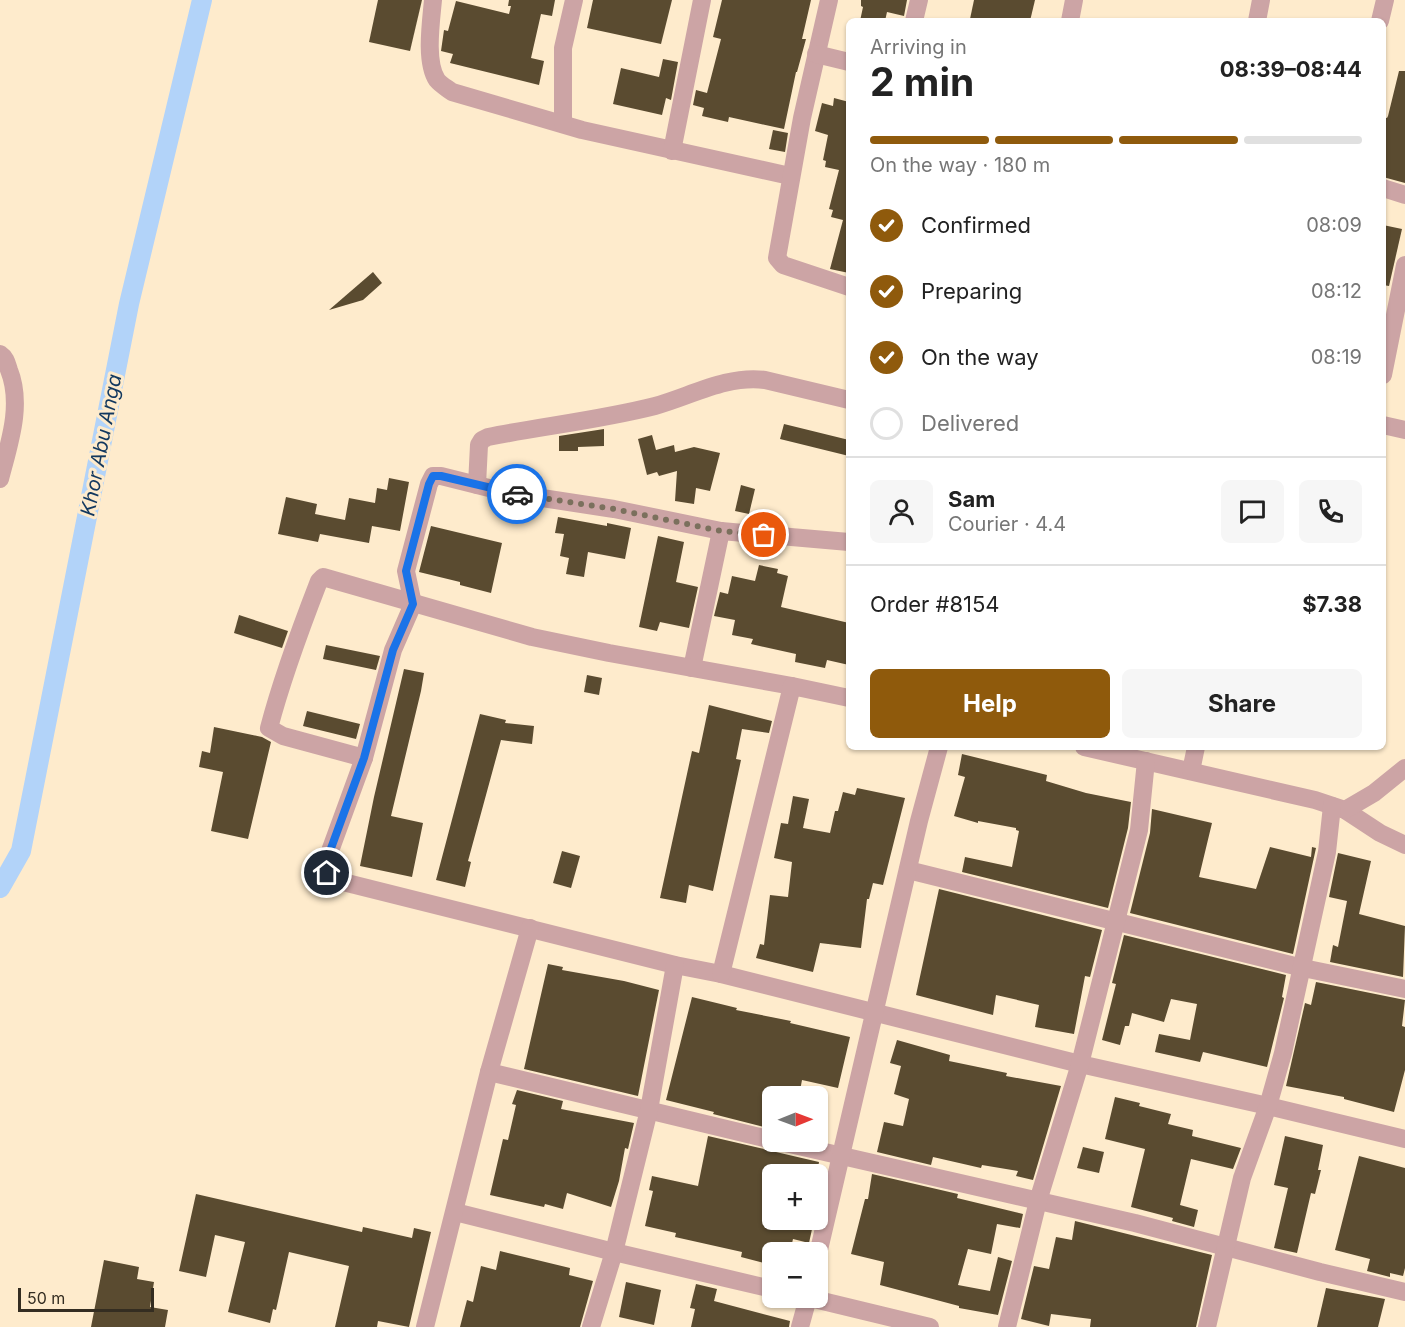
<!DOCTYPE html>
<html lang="en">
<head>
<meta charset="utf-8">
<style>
	:root { --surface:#fff; --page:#f6f6f6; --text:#222; --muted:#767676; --line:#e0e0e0; --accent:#8f5a0c }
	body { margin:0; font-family:Inter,sans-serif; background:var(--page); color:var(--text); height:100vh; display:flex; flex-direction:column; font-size:22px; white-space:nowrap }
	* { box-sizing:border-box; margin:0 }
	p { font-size:20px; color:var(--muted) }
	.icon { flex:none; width:33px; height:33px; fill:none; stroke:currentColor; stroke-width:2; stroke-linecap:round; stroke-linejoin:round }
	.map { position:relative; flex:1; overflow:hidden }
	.drawer { position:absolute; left:846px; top:18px; width:540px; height:732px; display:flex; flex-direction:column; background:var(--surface); border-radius:9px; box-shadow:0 2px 4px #0004 }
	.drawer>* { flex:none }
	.needle { width:39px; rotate:89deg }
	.tools { position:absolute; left:762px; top:1086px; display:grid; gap:12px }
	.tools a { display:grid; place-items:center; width:66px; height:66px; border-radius:9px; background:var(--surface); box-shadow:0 2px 4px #0004; font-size:30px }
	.scale { position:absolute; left:18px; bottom:15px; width:136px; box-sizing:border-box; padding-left:6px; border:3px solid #342d21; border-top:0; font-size:16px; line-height:21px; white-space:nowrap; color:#342d21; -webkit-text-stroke:4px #feebcc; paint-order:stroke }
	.pin { position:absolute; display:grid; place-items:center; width:51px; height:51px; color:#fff; margin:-26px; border:3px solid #fff; border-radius:50%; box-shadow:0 2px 6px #0007 }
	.courier { position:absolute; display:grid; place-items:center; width:60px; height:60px; margin:-30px; border:4px solid #1a73e8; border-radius:50%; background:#fff; color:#222; box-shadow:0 2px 8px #0007 }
	.headline em { font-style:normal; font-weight:700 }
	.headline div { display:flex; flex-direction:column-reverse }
	.headline { display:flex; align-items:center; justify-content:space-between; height:102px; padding:0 24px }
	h1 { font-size:39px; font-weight:700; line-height:45px }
	.bar { display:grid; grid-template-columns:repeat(4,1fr); gap:9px 6px; align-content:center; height:72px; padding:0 24px }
	.bar i { height:8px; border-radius:4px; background:var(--line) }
	.bar .current { background:var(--accent) }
	.bar p { grid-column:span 4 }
	.line { display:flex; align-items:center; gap:15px; padding:0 24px; border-top:2px solid var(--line) }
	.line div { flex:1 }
	.round { display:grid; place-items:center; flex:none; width:63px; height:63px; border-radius:9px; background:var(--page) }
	ol { padding:0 24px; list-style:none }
	li { display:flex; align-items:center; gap:18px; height:66px }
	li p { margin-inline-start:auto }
	li .icon { padding:6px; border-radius:50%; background:var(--accent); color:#fff; stroke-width:4 }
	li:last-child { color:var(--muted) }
	li i { width:33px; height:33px; border:3px solid var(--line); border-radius:50% }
	.cta { display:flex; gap:12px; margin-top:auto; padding:12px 24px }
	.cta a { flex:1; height:69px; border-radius:9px; background:var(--accent); color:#fff; font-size:24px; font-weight:700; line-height:69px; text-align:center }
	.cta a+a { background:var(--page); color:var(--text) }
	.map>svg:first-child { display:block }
</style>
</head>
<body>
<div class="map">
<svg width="1405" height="1327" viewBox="0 0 1405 1327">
	<rect width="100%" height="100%" fill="#feebcc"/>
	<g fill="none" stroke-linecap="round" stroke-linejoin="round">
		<path stroke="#b2d3f9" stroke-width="20" d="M0,888L21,851L129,304L202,0"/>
	</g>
	<g fill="#5a4b30">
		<path d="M378,0H422L410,51L369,42Z"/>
		<path d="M509,0H555L552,16L541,14L531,58L544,61L539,85L450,63L453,54L441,51L444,30L448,31L456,1L509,14L511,6H508Z"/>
		<path d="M593,0H672L661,44L587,28Z"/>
		<path d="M722,0H811L802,39H806L797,72H796L784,129L729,117L728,122L702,116L704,108L693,105L696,90L707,93L721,39L713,37Z"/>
		<path d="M861,0H907L904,16L887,12L885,21H860L863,7L861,6Z"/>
		<path d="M974,0H1035L1030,21H978L970,19Z"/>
		<path d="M663,59L678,62L671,100L666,98L662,115L613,104L621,68L659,77Z"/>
		<path d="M1399,71H1405V183L1383,177V117L1387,118L1388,116Z"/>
		<path d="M834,98L849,102V273L830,269L843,220L831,217L833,210L829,209L839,170L825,167L826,161L823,160L828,135L815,131L822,103L833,106Z"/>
		<path d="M773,130L788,133L785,152L769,149Z"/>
		<path d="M1383,225L1402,229L1389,286L1383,285Z"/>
		<path d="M373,272L382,283L363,300L329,310Z"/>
		<path d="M784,424L849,440V456L780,439Z"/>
		<path d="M604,429V446L578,447V451H559V436Z"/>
		<path d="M652,435L656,450L674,445L675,452L694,447L720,453L710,491L696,488L694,504L675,501L677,471L659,476L657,472L647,475L638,439Z"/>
		<path d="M389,478L409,482L400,531L372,526L369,543L320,534L318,542L278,534L286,497L317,504L315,514L345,520L349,498L375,503L377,488L387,490Z"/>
		<path d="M741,485L755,489L749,514L735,511Z"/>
		<path d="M558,517L607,526V523L631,528L625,559L588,552L584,577L566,574L569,558L560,556L564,534L555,533Z"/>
		<path d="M431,526L502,543L491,593L460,585V582L419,572Z"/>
		<path d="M658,536L684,542L676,582L698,587L689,628L660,622L657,631L639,627Z"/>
		<path d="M759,565L778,569L777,573L788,576L781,607L849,623V665L827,660L825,668L795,662L796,654L751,644L753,639L732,635L735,620L714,616L720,592L728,594L732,576L755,581Z"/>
		<path d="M239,615L288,631L282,648L234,633Z"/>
		<path d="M326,645L380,656L376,670L323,659Z"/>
		<path d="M404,669L424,673L421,691L391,816L423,823L412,877L360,866L374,797Z"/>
		<path d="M587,675L602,678L599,695L584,692Z"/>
		<path d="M709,705L772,721L769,733L742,729L736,759L741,760L713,891L689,885L686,903L660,898L692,751L699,753Z"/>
		<path d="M307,711L360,724L356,739L303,726Z"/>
		<path d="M480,714L506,720L505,723L534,726L532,744L501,740L468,861L471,862L465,887L436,880Z"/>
		<path d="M214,727L262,737L271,742L248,839L211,831L223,772L199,767L202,751L210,753Z"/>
		<path d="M962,754L1047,775L1046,781L1086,793L1131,802L1128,828L1108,908L962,872L965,857L1012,867L1019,831L1016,830V828L978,821V823L954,816L965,777L958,775Z"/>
		<path d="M857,788L905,798L883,885L873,883L869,899H867L861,948L820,943L813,972L756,958L760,944L764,945L770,895L788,897L792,862L774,858L781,823L788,824L793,796L809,799L803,828L830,833L835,811H838L843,792L855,795Z"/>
		<path d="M1152,809L1212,823L1199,877L1256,889L1270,847L1311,857L1312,847L1316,848L1293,954L1130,913L1150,833Z"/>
		<path d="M562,851L580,856L571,888L553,883Z"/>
		<path d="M1338,853L1371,861L1359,914L1405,926L1403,977L1330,962L1333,945L1338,947L1347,901L1329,897Z"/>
		<path d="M939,889L1102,930L1090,977L1085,976L1074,1034L1035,1027L1039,1005L996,995L993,1015L916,995Z"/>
		<path d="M1124,935L1286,975L1282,997L1284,998L1267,1067L1203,1052L1200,1062L1155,1052L1159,1034L1190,1040L1197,1004L1171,999L1164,1022L1132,1013L1129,1026H1125L1120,1045L1102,1040L1116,984L1112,983Z"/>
		<path d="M548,964L563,967L562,970L624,981L659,990L638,1096L524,1069Z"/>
		<path d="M1316,982L1405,1000L1402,1026L1405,1027V1070L1394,1112L1344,1099V1097L1286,1086L1305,1003L1311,1005Z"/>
		<path d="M692,997L737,1008L736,1010L791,1021L790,1023L850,1037L838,1088L802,1080L799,1096H772V1129L713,1114L714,1112L666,1100Z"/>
		<path d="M897,1040L950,1055L949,1061L1007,1073L1006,1076L1061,1086L1033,1180L1016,1176L1018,1171L982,1165L981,1168L933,1157L931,1165L877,1152L884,1122L903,1126L909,1099L894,1094L901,1066L890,1063Z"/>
		<path d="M517,1090L563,1101L561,1109L634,1123L628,1149L625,1148L619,1181L611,1207L567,1193L563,1209L545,1204L544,1207L490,1195L503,1139L508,1140L516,1105L512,1104Z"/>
		<path d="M1115,1097L1140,1103L1139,1106L1171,1114L1168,1124L1193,1130L1192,1136L1241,1148L1233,1169L1191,1159L1180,1205L1198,1210L1194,1227L1172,1221L1173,1218L1131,1207L1145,1149L1105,1139Z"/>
		<path d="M708,1136L819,1162L817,1174H772V1220H814L809,1243L793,1239L790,1252H772V1265L741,1257L742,1252L675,1237L676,1233L645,1226L653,1191L649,1190L652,1176L698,1186Z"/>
		<path d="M1285,1136L1323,1145L1318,1170H1321L1315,1194L1311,1193L1297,1253L1274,1248L1288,1188L1274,1185Z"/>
		<path d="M1083,1147L1104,1152L1099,1173L1077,1168Z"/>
		<path d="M1359,1156L1405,1168V1268L1403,1276L1390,1273V1277L1367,1271L1370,1259L1335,1250Z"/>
		<path d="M872,1174L958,1194L957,1198L1023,1214L1020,1228L997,1224L991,1254L968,1249L958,1285L990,1291L998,1257L1012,1261L998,1315L959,1308V1306L880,1285L884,1262L851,1254L865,1199H868Z"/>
		<path d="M196,1194L362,1232L363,1227L412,1238L414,1228L431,1232L409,1327L378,1321L377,1327H335L349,1266L289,1252L276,1310L273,1309L270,1323L228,1312L245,1242L215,1235L206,1277L179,1271Z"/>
		<path d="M1075,1221L1212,1255L1196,1327H1090L1091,1319L1051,1314L1049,1326L1021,1319L1034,1266L1049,1269L1056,1237L1072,1240Z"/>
		<path d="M500,1251L570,1268L569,1275L593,1281L580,1327H460L467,1300L473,1302L481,1266L496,1270Z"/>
		<path d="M104,1260L139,1267L137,1279L154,1282L150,1307L168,1310L165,1327H91Z"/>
		<path d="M626,1282L661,1290L654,1325L619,1317Z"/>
		<path d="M696,1284L717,1289L714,1301L790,1321L789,1327H691L695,1309L690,1308Z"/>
		<path d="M1326,1288L1385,1299L1378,1327H1317Z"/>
	</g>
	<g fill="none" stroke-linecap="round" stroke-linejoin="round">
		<g stroke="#cca4a5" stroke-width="18">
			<path d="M433,0C431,22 425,62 437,80C441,85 447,88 452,92L582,130L790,176"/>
			<path d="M829,0L802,118L777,258L783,265L849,287"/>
			<path d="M914,21L919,0"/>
			<path d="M1070,21L1074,0"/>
			<path d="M1257,21L1261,0"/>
			<path d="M1380,21L1385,0"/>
			<path d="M816,54L849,62"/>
			<path d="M563,124V48L574,0"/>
			<path d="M672,151L702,0"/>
			<path d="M1383,188L1405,195"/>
			<path d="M0,354C6,358 7,364 9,370C23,405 9,444 0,479"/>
			<path d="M1383,375L1405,265"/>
			<path d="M1383,425L1405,430"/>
			<path d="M477,485L479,445L482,440L488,437C543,426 600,420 655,406C691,396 727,375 765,380L849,400"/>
			<path d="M849,542L721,531L614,509L509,493L441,476H433L429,484L406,571L413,604L393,650L364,758L326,862L327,873L335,880L675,965L721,974L1080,1064L1268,1106L1405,1139"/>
			<path d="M692,668L721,531"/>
			<path d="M1084,747L1315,800L1345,810L1380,833L1405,845"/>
			<path d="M364,758L283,736L269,728C282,678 300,630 319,581L323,577L532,637L609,653L792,686"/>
			<path d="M1191,771L1196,747"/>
			<path d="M1345,810L1374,793L1405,768"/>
			<path d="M908,870L1303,968L1405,989"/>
			<path d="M721,974L792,686L849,698"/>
			<path d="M489,1072L772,1140"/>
			<path d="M781,1142L1135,1223L1320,1272L1405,1292"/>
			<path d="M455,1212L614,1252L772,1289"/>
			<path d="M818,1254L919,821L939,747"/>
			<path d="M810,1298L930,1327"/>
			<path d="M425,1327L489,1072L530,928"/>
			<path d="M591,1327L614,1252L649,1110L675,965"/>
			<path d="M800,1327L808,1298"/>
			<path d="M1007,1327L1038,1201L1080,1064L1139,830L1146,761"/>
			<path d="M1207,1327L1242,1178L1268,1106L1283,1053L1327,852L1332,806"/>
		</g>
	</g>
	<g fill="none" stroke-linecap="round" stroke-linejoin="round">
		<path stroke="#7b705d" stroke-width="6" stroke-dasharray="0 10.8" d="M517,494L614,509L721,531L764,535"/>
		<path stroke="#1a73e8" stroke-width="8" d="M327,873L326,862L364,758L393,650L413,604L406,571L429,484L433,476H441L517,494"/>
	</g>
	<g text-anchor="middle" stroke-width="6" stroke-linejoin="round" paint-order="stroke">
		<g font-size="20" font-style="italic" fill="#12385f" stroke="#feebcc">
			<text transform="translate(101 445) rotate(-79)" y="7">Khor Abu Anga</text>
		</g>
	</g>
</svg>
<div class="tools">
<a><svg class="needle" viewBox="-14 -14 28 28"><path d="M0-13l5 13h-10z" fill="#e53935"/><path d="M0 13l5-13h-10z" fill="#767676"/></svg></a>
<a>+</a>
<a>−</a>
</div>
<div class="scale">50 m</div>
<div class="pin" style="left:764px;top:535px;background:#ea580c"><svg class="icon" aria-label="bag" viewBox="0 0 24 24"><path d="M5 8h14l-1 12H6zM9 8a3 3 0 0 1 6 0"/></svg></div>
<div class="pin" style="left:327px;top:873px;background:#1f2937"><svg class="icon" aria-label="home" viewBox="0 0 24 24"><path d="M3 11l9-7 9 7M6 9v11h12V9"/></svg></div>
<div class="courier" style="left:517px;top:494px"><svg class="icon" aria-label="car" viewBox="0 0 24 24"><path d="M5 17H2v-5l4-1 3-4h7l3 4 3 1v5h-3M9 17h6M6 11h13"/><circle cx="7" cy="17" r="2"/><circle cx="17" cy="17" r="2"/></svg></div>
<section class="drawer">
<div class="headline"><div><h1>2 min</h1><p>Arriving in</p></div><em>08:39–08:44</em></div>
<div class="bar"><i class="current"></i><i class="current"></i><i class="current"></i><i></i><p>On the way · 180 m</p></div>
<ol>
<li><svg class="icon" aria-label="check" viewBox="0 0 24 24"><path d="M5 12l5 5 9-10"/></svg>Confirmed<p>08:09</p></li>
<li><svg class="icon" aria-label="check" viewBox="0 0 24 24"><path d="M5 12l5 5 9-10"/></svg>Preparing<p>08:12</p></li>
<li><svg class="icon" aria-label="check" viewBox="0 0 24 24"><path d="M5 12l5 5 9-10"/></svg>On the way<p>08:19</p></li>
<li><i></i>Delivered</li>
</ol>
<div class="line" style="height:108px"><a class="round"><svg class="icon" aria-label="person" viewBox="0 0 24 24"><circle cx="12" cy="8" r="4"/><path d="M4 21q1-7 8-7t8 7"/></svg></a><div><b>Sam</b><p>Courier · 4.4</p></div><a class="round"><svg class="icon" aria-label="chat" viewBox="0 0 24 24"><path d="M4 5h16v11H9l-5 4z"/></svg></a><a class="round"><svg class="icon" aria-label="phone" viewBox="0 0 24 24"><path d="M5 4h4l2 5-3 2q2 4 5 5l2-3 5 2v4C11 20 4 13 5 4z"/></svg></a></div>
<div class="line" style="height:78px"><div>Order #8154</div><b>$7.38</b></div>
<div class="cta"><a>Help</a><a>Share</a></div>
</section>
</div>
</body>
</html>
